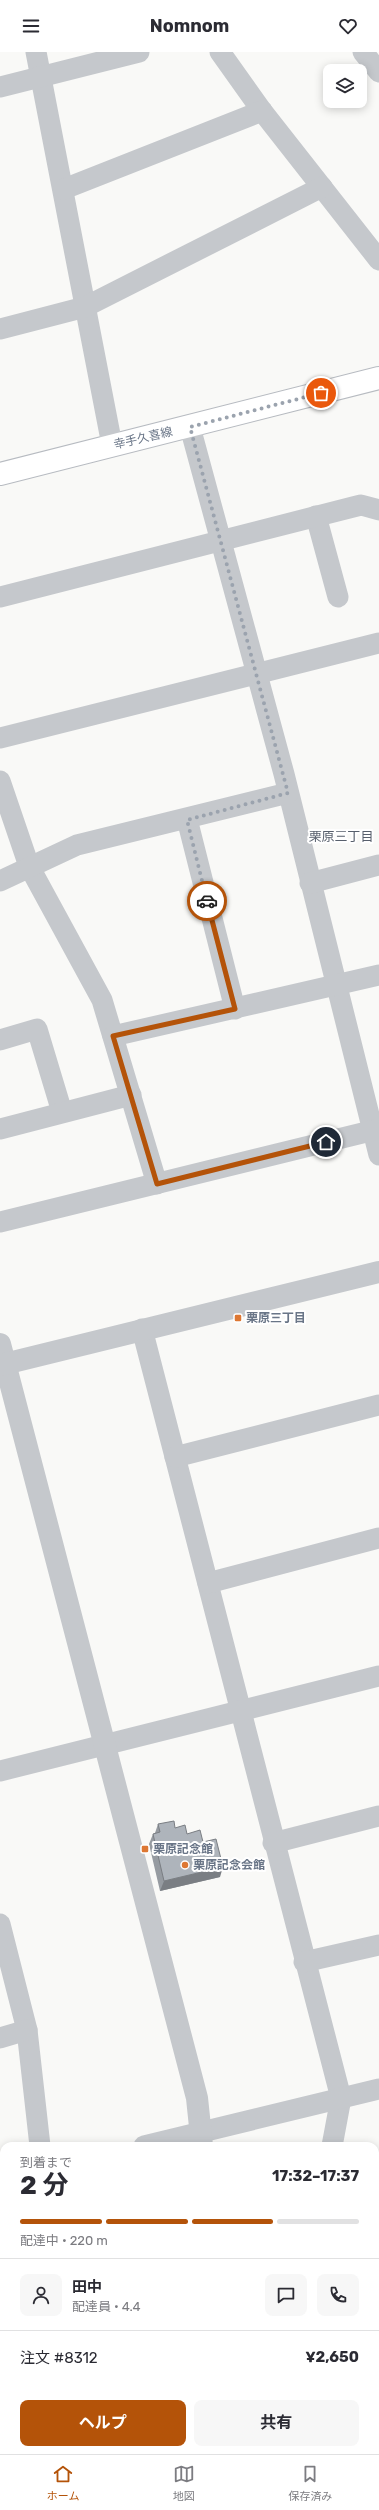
<!DOCTYPE html>
<html lang="ja">
<head>
<meta charset="utf-8">
<style>
	:root { --surface:#fff; --page:#f7f7f7; --text:#2b2b33; --muted:#7c7c81; --line:#e1e1e2; --accent:#b45309 }
	body { margin:0; font-family:Rubik,"Noto Sans JP",sans-serif; background:var(--page); color:var(--text); height:100vh; display:flex; flex-direction:column; font-size:15px; white-space:nowrap }
	* { box-sizing:border-box; margin:0 }
	p { font-size:13px; color:var(--muted) }
	.icon { flex:none; width:22px; height:22px; fill:none; stroke:currentColor; stroke-width:2; stroke-linecap:round; stroke-linejoin:round }
	.map { position:relative; flex:1; overflow:hidden }
	.details { position:absolute; left:0px; top:2090px; width:379px; height:312px; display:flex; flex-direction:column; background:var(--surface); border-radius:12px 12px 0 0; box-shadow:0 2px 10px #0003 }
	.details>* { flex:none }
	.tools { position:absolute; left:323px; top:12px; display:grid; gap:8px }
	.tools a { display:grid; place-items:center; width:44px; height:44px; border-radius:8px; background:var(--surface); box-shadow:0 2px 10px #0003; font-size:20px }
	.pin { position:absolute; display:grid; place-items:center; width:34px; height:34px; color:#fff; margin:-17px; border:2px solid #fff; border-radius:50%; box-shadow:0 1px 4px #0007 }
	.courier { position:absolute; display:grid; place-items:center; width:40px; height:40px; margin:-20px; border:3px solid #b45309; border-radius:50%; background:#fff; color:#222; box-shadow:0 1px 5px #0007 }
	.summary em { font-style:normal; font-weight:700 }
	.summary div { display:flex; flex-direction:column-reverse }
	.summary { display:flex; align-items:center; justify-content:space-between; height:68px; padding:0 20px }
	h1 { font-size:26px; font-weight:700; line-height:30px }
	.bar { display:grid; grid-template-columns:repeat(4,1fr); gap:6px 4px; align-content:center; height:48px; padding:0 20px }
	.bar i { height:5px; border-radius:3px; background:var(--line) }
	.bar .active { background:var(--accent) }
	.bar p { grid-column:span 4 }
	.line { display:flex; align-items:center; gap:10px; padding:0 20px; border-top:1px solid var(--line) }
	.line div { flex:1 }
	.round { display:grid; place-items:center; flex:none; width:42px; height:42px; border-radius:8px; background:var(--page) }
	.action { display:flex; gap:8px; margin-top:auto; padding:8px 20px }
	.action a { flex:1; height:46px; border-radius:8px; background:var(--accent); color:#fff; font-size:16px; font-weight:700; line-height:46px; text-align:center }
	.action a+a { background:var(--page); color:var(--text) }
	header { display:flex; justify-content:space-between; align-items:center; height:52px; padding:0 20px; background:var(--surface); font-size:18px; font-weight:700 }
	.tab-bar { display:flex; justify-content:space-around; align-items:center; height:56px; border-top:1px solid var(--line); background:var(--surface); font-size:11px; color:var(--muted) }
	.tab-bar a { display:grid; justify-items:center; gap:2px }
	.tab-bar .active { color:var(--accent) }
	.map>svg:first-child { display:block }
</style>
</head>
<body>
<header><svg class="icon" aria-label="menu" viewBox="0 0 24 24"><path d="M4 6h16M4 12h16M4 18h16"/></svg>Nomnom<svg class="icon" aria-label="heart" viewBox="0 0 24 24"><path d="M12 20l-8-8c-3-5 5-10 8-4 3-6 11-1 8 4z"/></svg></header>
<div class="map">
<svg width="379" height="2402" viewBox="0 0 379 2402">
	<rect width="100%" height="100%" fill="#f9f9f7"/>
	<g fill="none" stroke-linecap="round" stroke-linejoin="round">
		<g stroke="#b7bbc1" stroke-width="24">
			<path id="secondary" d="M0,422L379,326"/>
		</g>
		<g stroke="#c5c8cc" stroke-width="21">
			<path d="M36,0L112,393"/>
			<path d="M220,0L262,59L379,208"/>
			<path d="M363,0L379,20"/>
			<path d="M0,35L139,0"/>
			<path d="M64,137L262,59"/>
			<path d="M0,277L85,255L322,135"/>
			<path d="M190,375L284,722L379,1103"/>
			<path d="M316,464L338,545"/>
			<path d="M0,545L353,455L361,453L379,458"/>
			<path d="M0,686L379,591"/>
			<path d="M0,729L29,814L102,948L157,1132"/>
			<path d="M187,767L235,957"/>
			<path d="M0,829L77,793L288,741"/>
			<path d="M310,831L379,813"/>
			<path d="M113,984L379,923"/>
			<path d="M0,988L37,977L62,1060"/>
			<path d="M0,1077L131,1043"/>
			<path d="M0,1170L379,1077"/>
			<path d="M142,1277L341,2046L332,2094"/>
			<path d="M175,1405L379,1353"/>
			<path d="M208,1531L379,1486"/>
			<path d="M0,1719L379,1624"/>
			<path d="M273,1791L379,1764"/>
			<path d="M0,1872L27,1978L40,2094"/>
			<path d="M304,1910L379,1893"/>
			<path d="M0,1986L27,1978"/>
			<path d="M144,2094L379,2037"/>
			<path d="M375,2168L379,2167"/>
			<path d="M0,2249L4,2237"/>
			<path d="M375,2357L379,2360"/>
		</g>
		<g stroke="#c5c8cc" stroke-width="22">
			<path d="M0,1292L197,2046L202,2094"/>
			<path d="M0,1313L379,1220"/>
			<path d="M0,2309L4,2311"/>
			<path d="M194,2398L201,2402"/>
		</g>
		<use href="#secondary" stroke="#fff" stroke-width="22"/>
	</g>
	<path fill="#969ba1" d="M158,1772L175,1776L203,1790L220,1825L160,1839L149,1792L153,1782L155,1781Z"/>
	<path fill="#7a7e83" d="M223,1815L220,1825L160,1839L164,1829Z"/>
	<path fill="#aeb4bb" stroke="#7a7e83" d="M174,1769L175,1776L185,1773L187,1782L200,1778L203,1790L216,1787L223,1815L164,1829L153,1782L160,1780L158,1772Z"/>
	<g fill="none" stroke-linecap="round" stroke-linejoin="round">
		<path stroke="#9ba3ae" stroke-width="4" stroke-dasharray="0 7.2" d="M207,849L187,768L288,741L190,375L321,341"/>
		<path stroke="#b45309" stroke-width="5" d="M207,849L235,957L113,984L157,1132L326,1090"/>
	</g>
	<g fill="#d73" stroke="#fff" stroke-width="1.5">
		<rect x="234" y="1262" width="8" height="8" rx="2"/>
		<rect x="141" y="1793" width="8" height="8" rx="2"/>
		<circle cx="185" cy="1813" r="4"/>
	</g>
	<g text-anchor="middle" stroke-width="4" stroke-linejoin="round" paint-order="stroke">
		<g font-size="12" fill="#697587" stroke="#fff">
			<text transform="translate(143 386) rotate(-13)" y="4">幸手久喜線</text>
		</g>
		<g font-size="12" font-weight="bold" fill="#697587" stroke="#fff" text-anchor="start">
			<text x="246" y="1270">栗原三丁目</text>
			<text x="153" y="1801">栗原記念館</text>
			<text x="193" y="1817">栗原記念会館</text>
		</g>
		<g font-size="13" fill="#575f6c" stroke="#fff">
			<text x="341" y="789">栗原三丁目</text>
		</g>
	</g>
</svg>
<div class="tools">
<a><svg class="icon" aria-label="layers" viewBox="0 0 24 24"><path d="M12 4l9 5-9 5-9-5zM3 14l9 5 9-5"/></svg></a>
</div>
<div class="pin" style="left:321px;top:341px;background:#ea580c"><svg class="icon" aria-label="bag" viewBox="0 0 24 24"><path d="M5 8h14l-1 12H6zM9 8a3 3 0 0 1 6 0"/></svg></div>
<div class="pin" style="left:326px;top:1090px;background:#1f2937"><svg class="icon" aria-label="home" viewBox="0 0 24 24"><path d="M3 11l9-7 9 7M6 9v11h12V9"/></svg></div>
<div class="courier" style="left:207px;top:849px"><svg class="icon" aria-label="car" viewBox="0 0 24 24"><path d="M5 17H2v-5l4-1 3-4h7l3 4 3 1v5h-3M9 17h6M6 11h13"/><circle cx="7" cy="17" r="2"/><circle cx="17" cy="17" r="2"/></svg></div>
<section class="details">
<div class="summary"><div><h1>2 分</h1><p>到着まで</p></div><em>17:32–17:37</em></div>
<div class="bar"><i class="active"></i><i class="active"></i><i class="active"></i><i></i><p>配達中 · 220 m</p></div>
<div class="line" style="height:72px"><a class="round"><svg class="icon" aria-label="person" viewBox="0 0 24 24"><circle cx="12" cy="8" r="4"/><path d="M4 21q1-7 8-7t8 7"/></svg></a><div><b>田中</b><p>配達員 · 4.4</p></div><a class="round"><svg class="icon" aria-label="chat" viewBox="0 0 24 24"><path d="M4 5h16v11H9l-5 4z"/></svg></a><a class="round"><svg class="icon" aria-label="phone" viewBox="0 0 24 24"><path d="M5 4h4l2 5-3 2q2 4 5 5l2-3 5 2v4C11 20 4 13 5 4z"/></svg></a></div>
<div class="line" style="height:52px"><div>注文 #8312</div><b>¥2,650</b></div>
<div class="action"><a>ヘルプ</a><a>共有</a></div>
</section>
</div>
<nav class="tab-bar">
<a class="active"><svg class="icon" aria-label="home" viewBox="0 0 24 24"><path d="M3 11l9-7 9 7M6 9v11h12V9"/></svg>ホーム</a>
<a><svg class="icon" aria-label="map" viewBox="0 0 24 24"><path d="M3 6l6-2 6 2 6-2v14l-6 2-6-2-6 2zM9 4v14M15 6v14"/></svg>地図</a>
<a><svg class="icon" aria-label="saved" viewBox="0 0 24 24"><path d="M7 4h10v16l-5-4-5 4z"/></svg>保存済み</a>
</nav>
</body>
</html>
